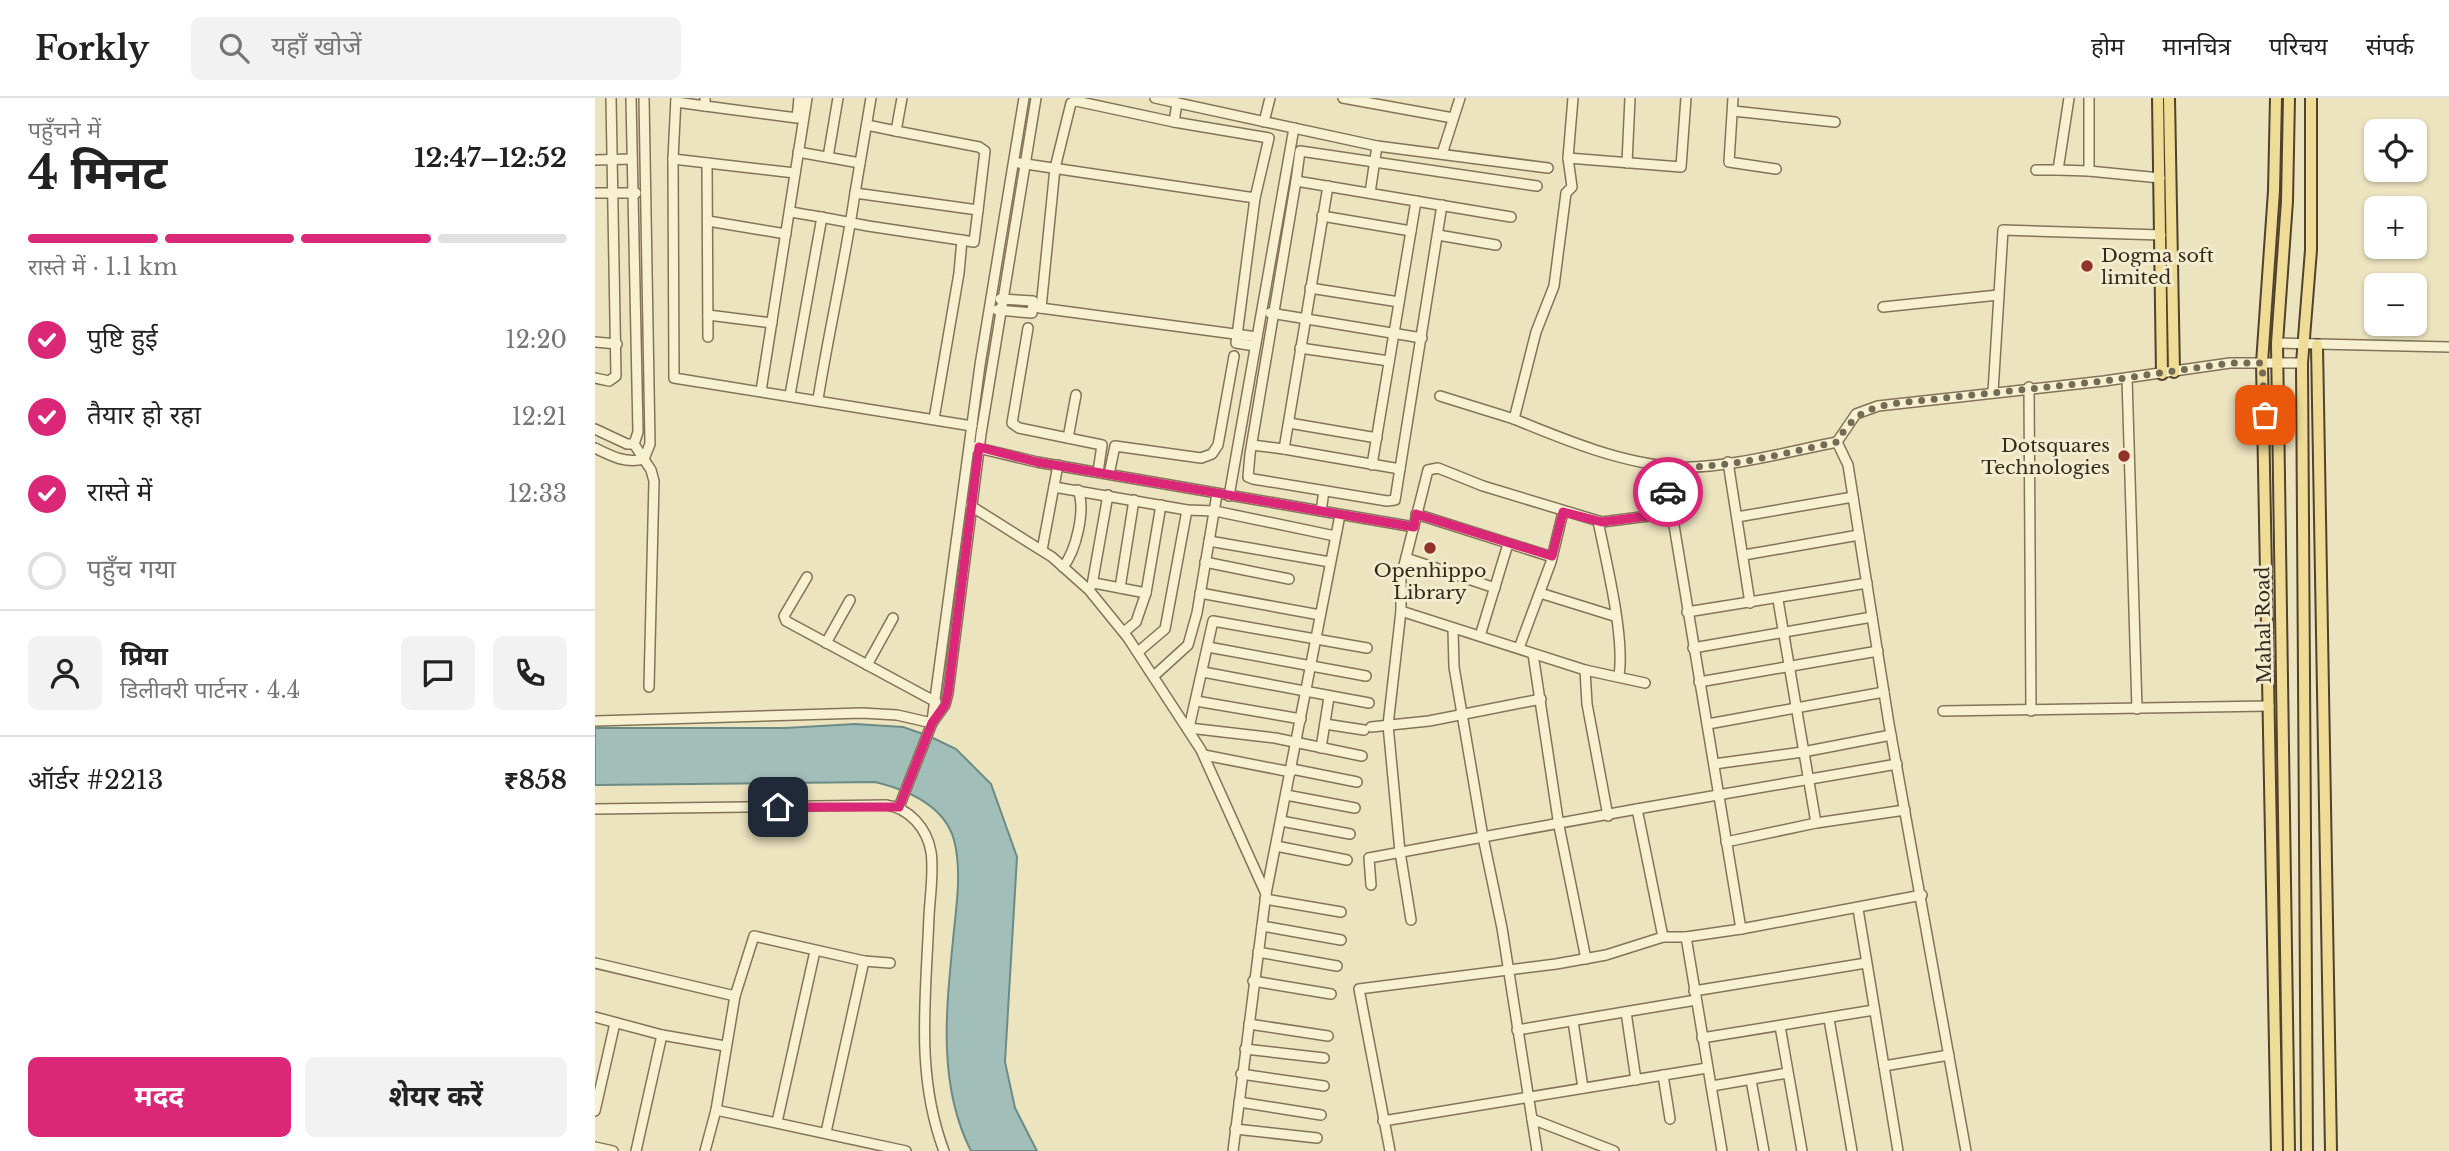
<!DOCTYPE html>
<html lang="hi">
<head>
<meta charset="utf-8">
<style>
	:root { --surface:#fff; --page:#f2f2f2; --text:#222; --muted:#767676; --line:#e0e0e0; --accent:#db2777 }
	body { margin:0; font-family:"Libre Baskerville","Noto Sans Devanagari",serif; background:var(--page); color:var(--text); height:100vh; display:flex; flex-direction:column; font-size:26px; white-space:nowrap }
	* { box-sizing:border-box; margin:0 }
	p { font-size:23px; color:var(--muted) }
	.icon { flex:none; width:38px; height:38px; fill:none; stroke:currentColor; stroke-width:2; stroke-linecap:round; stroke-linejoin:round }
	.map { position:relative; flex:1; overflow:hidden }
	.drawer { display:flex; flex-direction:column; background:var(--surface); width:595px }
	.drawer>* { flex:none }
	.fabs { position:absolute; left:1769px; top:21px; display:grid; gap:14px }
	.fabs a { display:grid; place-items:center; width:63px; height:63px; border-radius:10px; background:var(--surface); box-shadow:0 2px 5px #0004; font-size:35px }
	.pin { position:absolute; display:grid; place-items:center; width:60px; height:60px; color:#fff; margin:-30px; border-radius:14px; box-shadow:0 4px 10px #0006 }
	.courier { position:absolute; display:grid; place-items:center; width:70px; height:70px; margin:-35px; border:5px solid #db2777; border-radius:50%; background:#fff; color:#222; box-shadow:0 2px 9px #0007 }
	.headline em { font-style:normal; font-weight:700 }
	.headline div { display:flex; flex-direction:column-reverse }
	.headline { display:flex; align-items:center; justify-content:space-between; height:119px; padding:0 28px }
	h1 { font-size:46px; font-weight:700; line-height:52px }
	.bar { display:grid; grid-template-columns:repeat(4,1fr); gap:10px 7px; align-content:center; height:84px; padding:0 28px }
	.bar i { height:9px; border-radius:5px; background:var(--line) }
	.bar .active { background:var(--accent) }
	.bar p { grid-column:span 4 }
	.line { display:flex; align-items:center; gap:18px; padding:0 28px; border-top:2px solid var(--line) }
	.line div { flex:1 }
	.round { display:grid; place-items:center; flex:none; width:74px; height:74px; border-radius:10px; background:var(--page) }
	ol { padding:0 28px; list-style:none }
	li { display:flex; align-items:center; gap:21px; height:77px }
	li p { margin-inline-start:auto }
	li .icon { padding:7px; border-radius:50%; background:var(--accent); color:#fff; stroke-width:4 }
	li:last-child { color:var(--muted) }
	li i { width:38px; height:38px; border:4px solid var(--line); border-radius:50% }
	.action { display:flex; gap:14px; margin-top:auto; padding:14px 28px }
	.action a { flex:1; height:80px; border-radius:10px; background:var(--accent); color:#fff; font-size:28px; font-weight:700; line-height:80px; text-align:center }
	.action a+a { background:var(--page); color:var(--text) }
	header { display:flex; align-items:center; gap:42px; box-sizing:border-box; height:98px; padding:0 35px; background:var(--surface); border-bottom:2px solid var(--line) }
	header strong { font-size:33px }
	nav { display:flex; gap:38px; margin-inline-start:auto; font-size:24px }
	.search { width:490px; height:63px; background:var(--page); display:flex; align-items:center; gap:18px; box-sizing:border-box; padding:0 24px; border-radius:10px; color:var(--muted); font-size:26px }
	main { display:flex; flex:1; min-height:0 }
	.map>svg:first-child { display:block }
</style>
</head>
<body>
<header>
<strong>Forkly</strong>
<div class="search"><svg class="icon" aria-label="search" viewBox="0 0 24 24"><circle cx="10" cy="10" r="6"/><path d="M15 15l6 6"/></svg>यहाँ खोजें</div>
<nav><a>होम</a><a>मानचित्र</a><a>परिचय</a><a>संपर्क</a></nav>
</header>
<main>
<section class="drawer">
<div class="headline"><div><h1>4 मिनट</h1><p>पहुँचने में</p></div><em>12:47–12:52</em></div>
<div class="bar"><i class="active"></i><i class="active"></i><i class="active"></i><i></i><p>रास्ते में · 1.1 km</p></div>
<ol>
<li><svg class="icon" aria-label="check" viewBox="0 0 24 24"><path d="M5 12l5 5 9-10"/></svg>पुष्टि हुई<p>12:20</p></li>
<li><svg class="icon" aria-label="check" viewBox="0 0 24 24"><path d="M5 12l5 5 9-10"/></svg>तैयार हो रहा<p>12:21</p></li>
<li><svg class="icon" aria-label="check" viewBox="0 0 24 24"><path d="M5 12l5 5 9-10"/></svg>रास्ते में<p>12:33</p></li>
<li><i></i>पहुँच गया</li>
</ol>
<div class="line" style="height:126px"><a class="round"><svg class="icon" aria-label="person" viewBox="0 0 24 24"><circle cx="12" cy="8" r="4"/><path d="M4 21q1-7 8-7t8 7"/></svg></a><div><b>प्रिया</b><p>डिलीवरी पार्टनर · 4.4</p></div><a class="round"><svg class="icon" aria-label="chat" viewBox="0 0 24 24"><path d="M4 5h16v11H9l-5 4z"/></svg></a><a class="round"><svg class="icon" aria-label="phone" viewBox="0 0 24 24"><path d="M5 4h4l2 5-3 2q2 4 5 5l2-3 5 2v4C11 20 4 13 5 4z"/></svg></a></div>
<div class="line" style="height:91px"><div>ऑर्डर #2213</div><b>₹858</b></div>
<div class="action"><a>मदद</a><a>शेयर करें</a></div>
</section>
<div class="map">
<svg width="1854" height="1053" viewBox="0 0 1854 1053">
	<rect width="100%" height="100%" fill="#ece3bf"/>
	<path fill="#a2beb8" stroke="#6a8b86" stroke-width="2" d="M260,626L308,629L334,638L361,651L396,686L422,759L410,964L420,1010L442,1053H376C341,984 352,905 359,832C362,805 366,773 360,746C352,708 313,692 280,684L0,687V630H190Z"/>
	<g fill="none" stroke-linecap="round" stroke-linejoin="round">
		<g stroke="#837458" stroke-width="12">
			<g id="minor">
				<path d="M81,0L78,61L200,75"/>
				<path d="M110,0V8L202,20L204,0"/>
				<path d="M307,0L301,33L384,49L390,53L383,112"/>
				<path d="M560,0L782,48L953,70"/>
				<path d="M748,0L858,20"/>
				<path d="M978,0L973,60L977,89L971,95L959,188L941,234L919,321C970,342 1028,366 1083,369C1130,371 1196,353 1242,344"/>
				<path d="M1138,0L1134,64L1181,71"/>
				<path d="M1474,0L1463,72L1494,73"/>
				<path d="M1494,0V73L1565,80"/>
				<path d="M81,4L110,8"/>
				<path d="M1138,13L1240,24"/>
				<path d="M669,24L675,0"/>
				<path d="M272,27L301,33"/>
				<path d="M203,54L265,65L276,0"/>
				<path d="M847,56L865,0"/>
				<path d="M233,59L243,0"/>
				<path d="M973,60L1086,69L1091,0"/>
				<path d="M78,61L79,280L377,328"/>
				<path d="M0,62L37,61"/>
				<path d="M112,65L113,239"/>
				<path d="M424,65L660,100L674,40L579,24L582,5"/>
				<path d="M1032,65L1035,0"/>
				<path d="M1441,72H1463"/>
				<path d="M701,83L655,356L653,379L658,381L792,403L800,402L847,107"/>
				<path d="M733,88L689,351L805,371"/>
				<path d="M0,95H41"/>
				<path d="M260,95L265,65"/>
				<path d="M775,95L782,48"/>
				<path d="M660,100L641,245L660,248"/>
				<path d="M195,114C221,118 247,123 273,128L379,144L383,112L260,95C250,164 234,232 223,301"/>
				<path d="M727,118L816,133"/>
				<path d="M916,119L701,83L705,53L942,88"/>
				<path d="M113,123L191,136"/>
				<path d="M843,137L901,147"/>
				<path d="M715,190L804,204"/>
				<path d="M438,209L662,239"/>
				<path d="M1288,209L1403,197"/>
				<path d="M446,210L460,70L476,5L481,3L579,24"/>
				<path d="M402,212L437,215L438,203L405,201"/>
				<path d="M675,215L827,240"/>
				<path d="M113,217L177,225"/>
				<path d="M433,230L417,325L424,330L507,347L503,374"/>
				<path d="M0,244L22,246"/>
				<path d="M1682,245L1854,249"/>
				<path d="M705,250L794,263"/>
				<path d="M0,280L14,283L21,278L16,0"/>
				<path d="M1532,280L1542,611"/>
				<path d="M1434,289L1436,613"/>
				<path d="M166,293L212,0"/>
				<path d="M1398,294L1408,132L1566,137"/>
				<path d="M195,297L227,119"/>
				<path d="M845,298L919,321"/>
				<path d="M339,321L364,175L367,142"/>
				<path d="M694,325L782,340"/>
				<path d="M0,331L32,346H39L43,334L36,0"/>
				<path d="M473,340L481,297"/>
				<path d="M39,346L56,372L59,383L54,589"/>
				<path d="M657,347L689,351"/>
				<path d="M379,349L442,364L819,429"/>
				<path d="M0,350C16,358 31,366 49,361L55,346L49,0"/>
				<path d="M1133,364L1155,505"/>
				<path d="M777,367L821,103"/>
				<path d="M1069,367L1146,831L1327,797"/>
				<path d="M514,376L520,348L606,360L617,356L623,347L639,258"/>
				<path d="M459,389L592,412L620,413L740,438"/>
				<path d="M634,398L699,30"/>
				<path d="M376,408L457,459L494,492L533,540L606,652L671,796"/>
				<path d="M726,413L729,393"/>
				<path d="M821,416L957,459"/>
				<path d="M1142,419L1258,399"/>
				<path d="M1003,423C1011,463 1030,539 1024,577"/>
				<path d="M614,443L735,464"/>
				<path d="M447,452L463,367"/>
				<path d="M1149,457L1264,437"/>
				<path d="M811,460L900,490"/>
				<path d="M610,464L694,481"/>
				<path d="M468,469C481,453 491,412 483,392"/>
				<path d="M212,479L189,518L191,523L341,604"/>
				<path d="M499,485L551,495L541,524L529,534"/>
				<path d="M497,487L513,397"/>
				<path d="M525,490L539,402"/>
				<path d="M551,495L566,407"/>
				<path d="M605,495L725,517"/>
				<path d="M945,495L1019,518"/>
				<path d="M1183,502L1221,725"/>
				<path d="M806,513L793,627L805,754L816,822"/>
				<path d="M1092,514L1272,485"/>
				<path d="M885,538L913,446"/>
				<path d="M231,545L255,502"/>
				<path d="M613,549L771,578"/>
				<path d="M924,550L956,464L968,414"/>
				<path d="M1098,550L1277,519"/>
				<path d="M543,554L570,531L592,412"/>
				<path d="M938,556L964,728L991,861"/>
				<path d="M272,567L298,520"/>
				<path d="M990,572L992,606L1013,718"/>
				<path d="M608,574L774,605"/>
				<path d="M560,577L593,547L602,515L622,396"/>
				<path d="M1104,584L1283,553"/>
				<path d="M1050,585L990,572L806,513V479L833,372L843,370L888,388L1007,424L1077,415"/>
				<path d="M601,603L706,621"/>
				<path d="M1348,613L1674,608"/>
				<path d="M0,623L267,615L302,617L337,625"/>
				<path d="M337,623L385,267L429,0"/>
				<path d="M730,626L769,632"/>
				<path d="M1113,626L1289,594"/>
				<path d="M776,629L834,623L946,601"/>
				<path d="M726,650L734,599"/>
				<path d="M609,657L696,674"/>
				<path d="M767,658L680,640L594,630L618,523L772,550"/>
				<path d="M1119,666L1208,654L1296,637"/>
				<path d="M697,671L762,684"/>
				<path d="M691,697L760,710"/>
				<path d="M304,709L337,625L350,607L353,595L386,336L441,0"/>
				<path d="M0,711L291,707C314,710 332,730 336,754C339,773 335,798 334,818C331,899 320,976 349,1053"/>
				<path d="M1042,711L1302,666"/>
				<path d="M686,723L755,736"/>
				<path d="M1131,744L1221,725L1310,712"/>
				<path d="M681,748L752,762"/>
				<path d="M776,787L774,760L888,739L859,569L858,531"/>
				<path d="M670,801L746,814"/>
				<path d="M1263,811L1303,1053"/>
				<path d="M667,828L746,842"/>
				<path d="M1091,839L1146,831"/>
				<path d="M663,854L742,868"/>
				<path d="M0,865L140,898"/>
				<path d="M658,883L736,896"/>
				<path d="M1099,893L1271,865"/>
				<path d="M1031,914L1041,982"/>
				<path d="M0,919L67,937L130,948"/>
				<path d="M1234,921L1257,1053"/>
				<path d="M978,923L988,990"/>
				<path d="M654,926L733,938"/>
				<path d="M1185,928L1207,1053"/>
				<path d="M922,932L1101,902"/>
				<path d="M1107,940L1279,912"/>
				<path d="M650,951L729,960"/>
				<path d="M1289,968L1354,957"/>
				<path d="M646,976L729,988"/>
				<path d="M1068,977L1075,1021"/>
				<path d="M1156,982L1169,1053"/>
				<path d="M1117,988L1192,975"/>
				<path d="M644,1004L726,1017"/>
				<path d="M121,1012L311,1053"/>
				<path d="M0,1013L20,925"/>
				<path d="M937,1021L1019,1053"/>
				<path d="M788,1023L1112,970"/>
				<path d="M182,1024L220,853"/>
				<path d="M640,1031L722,1040"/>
				<path d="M231,1034L269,863"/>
				<path d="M0,1049L18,1053"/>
				<path d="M41,1053L67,937"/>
				<path d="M110,1053L121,1012L140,898L159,838L269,863L295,865"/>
				<path d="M638,1053L671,796L745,417"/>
				<path d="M795,1053L764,891L961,866L1011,857L1068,839"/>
				<path d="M942,1053L907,830L888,739L1042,711L1068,839H1091L1127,1053"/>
				<path d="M1371,1053L1294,626L1253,367L1242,344L1261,316L1283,308L1509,283L1635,265H1707"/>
			</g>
		</g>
		<g stroke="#51412d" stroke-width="14">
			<g id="major">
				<path d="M1563,0L1567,276"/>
				<path d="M1574,0L1579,274"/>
				<path d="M1681,0L1679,93L1667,265L1682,1053"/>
				<path d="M1722,247L1736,1053"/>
				<path d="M1694,1053L1682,245L1692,103L1694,0"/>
				<path d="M1712,1053L1707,265L1716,152V0"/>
			</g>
		</g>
		<use href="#minor" stroke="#f7f0d1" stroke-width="9"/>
		<use href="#major" stroke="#eedc97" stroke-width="10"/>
	</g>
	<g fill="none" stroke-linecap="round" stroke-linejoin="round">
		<path stroke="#746b55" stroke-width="7" stroke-dasharray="0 12.6" d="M1073,394L1069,367C1118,375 1193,354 1242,344C1257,317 1273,309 1303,305L1509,283L1635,265H1667L1670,317"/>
		<path stroke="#db2777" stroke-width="9" d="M183,709H304L337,625L350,607L353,595L384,349L442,364L819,429L821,416L957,458L968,414L1007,424L1077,415L1073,394"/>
	</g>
	<g fill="#90342b" stroke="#f3ecce" stroke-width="2.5">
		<circle cx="1492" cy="168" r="7"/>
		<circle cx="1529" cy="358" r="7"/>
		<circle cx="835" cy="450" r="7"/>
	</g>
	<g text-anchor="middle" stroke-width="6" stroke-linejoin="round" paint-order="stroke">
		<g font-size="19" fill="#332a1c" stroke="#f3ecce" text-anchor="start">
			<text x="1506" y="164">Dogma soft<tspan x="1506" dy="22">limited</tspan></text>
			<text x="1515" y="354" text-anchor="end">Dotsquares<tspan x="1515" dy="22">Technologies</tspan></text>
			<text x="835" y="479" text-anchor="middle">Openhippo<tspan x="835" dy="22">Library</tspan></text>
		</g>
		<g font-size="19" fill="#332a1c" stroke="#f3ecce">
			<text transform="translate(1668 527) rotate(-91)" y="7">Mahal Road</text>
		</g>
	</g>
</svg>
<div class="fabs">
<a><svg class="icon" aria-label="locate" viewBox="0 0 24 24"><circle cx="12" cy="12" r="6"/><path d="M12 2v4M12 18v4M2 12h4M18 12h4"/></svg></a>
<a>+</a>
<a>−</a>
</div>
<div class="pin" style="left:1670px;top:317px;background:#ea580c"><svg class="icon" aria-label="bag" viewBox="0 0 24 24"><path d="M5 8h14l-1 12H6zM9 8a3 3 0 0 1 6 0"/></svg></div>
<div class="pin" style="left:183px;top:709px;background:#1f2937"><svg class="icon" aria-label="home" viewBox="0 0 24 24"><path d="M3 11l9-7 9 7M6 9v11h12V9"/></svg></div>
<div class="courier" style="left:1073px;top:394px"><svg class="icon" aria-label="car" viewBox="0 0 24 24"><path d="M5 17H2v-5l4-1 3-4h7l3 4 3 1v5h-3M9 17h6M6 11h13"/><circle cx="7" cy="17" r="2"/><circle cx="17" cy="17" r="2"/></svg></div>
</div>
</main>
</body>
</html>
